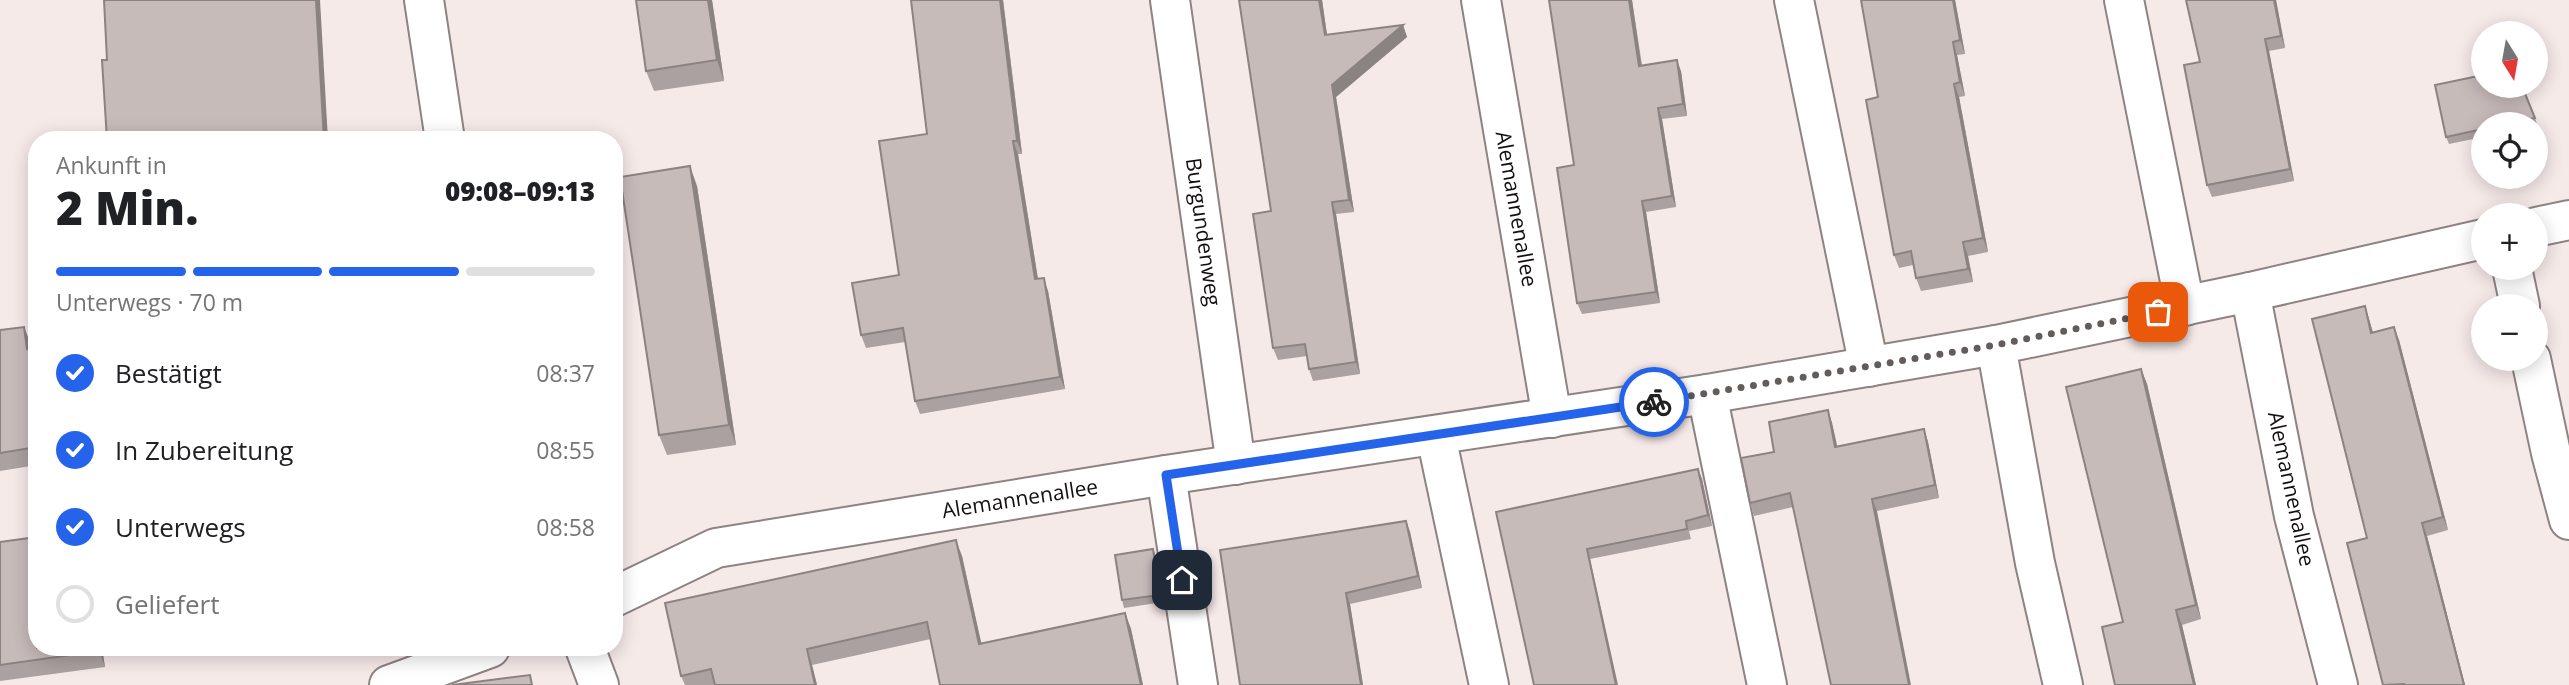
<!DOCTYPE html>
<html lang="de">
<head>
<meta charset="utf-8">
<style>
	:root { --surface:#fff; --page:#f6f6f6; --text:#202124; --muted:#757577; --line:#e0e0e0; --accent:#2563eb }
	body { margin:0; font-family:"Open Sans",sans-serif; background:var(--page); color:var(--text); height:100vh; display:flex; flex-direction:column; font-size:26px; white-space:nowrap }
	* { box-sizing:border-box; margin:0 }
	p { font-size:23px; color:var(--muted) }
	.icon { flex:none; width:38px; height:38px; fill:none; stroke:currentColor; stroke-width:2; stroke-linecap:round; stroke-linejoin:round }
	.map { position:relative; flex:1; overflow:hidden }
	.sheet { position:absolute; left:28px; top:131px; width:595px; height:525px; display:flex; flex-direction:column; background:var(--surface); border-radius:28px; box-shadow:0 4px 18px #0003 }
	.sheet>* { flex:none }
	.needle { width:46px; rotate:169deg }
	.tools { position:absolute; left:2471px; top:21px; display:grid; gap:14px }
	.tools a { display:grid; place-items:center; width:77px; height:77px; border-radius:50%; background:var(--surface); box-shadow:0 4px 18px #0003; font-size:35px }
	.pin { position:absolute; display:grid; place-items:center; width:60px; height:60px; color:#fff; margin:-30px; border-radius:14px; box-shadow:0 4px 10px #0006 }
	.courier { position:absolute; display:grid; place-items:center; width:70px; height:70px; margin:-35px; border:5px solid #2563eb; border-radius:50%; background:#fff; color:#222; box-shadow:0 2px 9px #0007 }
	.summary em { font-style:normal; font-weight:800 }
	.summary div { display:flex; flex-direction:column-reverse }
	.summary { display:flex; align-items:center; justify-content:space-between; height:119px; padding:0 28px }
	h1 { font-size:46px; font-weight:800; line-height:52px }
	.bar { display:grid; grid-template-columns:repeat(4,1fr); gap:10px 7px; align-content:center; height:84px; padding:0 28px }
	.bar i { height:9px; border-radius:5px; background:var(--line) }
	.bar .on { background:var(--accent) }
	.bar p { grid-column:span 4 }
	ol { padding:0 28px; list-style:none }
	li { display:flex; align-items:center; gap:21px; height:77px }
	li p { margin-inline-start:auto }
	li .icon { padding:7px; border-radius:50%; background:var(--accent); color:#fff; stroke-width:4 }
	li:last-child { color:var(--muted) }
	li i { width:38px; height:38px; border:4px solid var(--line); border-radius:50% }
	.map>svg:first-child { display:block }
</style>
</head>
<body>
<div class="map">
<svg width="2569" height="685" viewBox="0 0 2569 685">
	<rect width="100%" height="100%" fill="#f6eae9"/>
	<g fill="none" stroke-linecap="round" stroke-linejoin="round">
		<g stroke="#8d8382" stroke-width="42">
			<g id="minor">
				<path d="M424,0L445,140"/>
				<path d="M1170,0L1236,465"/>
				<path d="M1481,0L1552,418"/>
				<path d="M1794,0L1869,367"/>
				<path d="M2124,0L2185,306"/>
				<path d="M2536,227L2569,220"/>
				<path d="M2512,268L2520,306"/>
				<path d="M2250,292L2294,516L2338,685"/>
				<path d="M1996,345L2035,563L2063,685"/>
				<path d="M2531,359L2551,453L2569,520"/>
				<path d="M1707,394L1767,685"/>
				<path d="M1436,436L1489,685"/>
				<path d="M1166,475L1198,685"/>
				<path d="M614,597L716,548L1166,475L1707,394L1996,345L2250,292L2483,239"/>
				<path d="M585,648L599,685"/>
				<path d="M389,685L490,648"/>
			</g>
		</g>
		<use href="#minor" stroke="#fff" stroke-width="38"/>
	</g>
	<g fill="#aba1a0">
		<path d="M636,0H712L724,81L654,91L646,71Z"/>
		<path d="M1003,0L1022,154H1018L1038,279L1048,291L1065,389L920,414L915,401L905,342L866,348L861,335L899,275L927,134Z"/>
		<path d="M1239,0H1322L1327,35L1403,25L1407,37L1336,97L1354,212L1336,214L1360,374L1313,381L1309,369L1307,356L1278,360L1273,348L1271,211Z"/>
		<path d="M1549,0H1632L1642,65L1681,71L1687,116L1662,119L1676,207L1646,212L1660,303L1582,314L1577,303L1574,165Z"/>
		<path d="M1955,0L1965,54L1957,55L1965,96L1959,97L1988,252L1968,256L1973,282L1921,291L1916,278L1913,265L1899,268L1894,255L1878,97Z"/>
		<path d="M2186,0H2276L2285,48L2269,51L2294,181L2212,197L2207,185L2200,62Z"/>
		<path d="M2522,86L2538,126L2536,127V124H2483V137L2449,144L2446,137Z"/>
		<path d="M697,186L736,445L667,455L659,435Z"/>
		<path d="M2365,306L2373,332L2399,340L2448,530L2427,536L2465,685H2383L2367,538Z"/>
		<path d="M24,327L31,348L37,347V465L0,471V330Z"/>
		<path d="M2141,369L2147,384L2201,619L2182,625L2196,685H2115L2123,622Z"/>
		<path d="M1828,410L1832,423L1837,446L1924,429L1928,442L1939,498L1877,511L1793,507L1754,516L1750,503L1774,452Z"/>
		<path d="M1698,469L1702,479L1712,526L1689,531L1691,539L1590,559L1496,512Z"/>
		<path d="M1406,521L1410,532L1422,588L1350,604L1363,685H1240Z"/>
		<path d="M0,542L102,648L105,667L0,681Z"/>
		<path d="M1153,549L1156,557L1163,602L1124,608L1122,600Z"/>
		<path d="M962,556L981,643L1125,613L1131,629L1143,685L931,639L812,665L817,685H685L681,676Z"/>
	</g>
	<g fill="#8b8382">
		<path d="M316,0H320L328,140H324Z"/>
		<path d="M708,0H712L724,81L717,60Z"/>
		<path d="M1000,0H1003L1022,154L1017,141Z"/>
		<path d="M1319,0H1322L1329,48L1325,35Z"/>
		<path d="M1629,0H1632L1643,77L1639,66Z"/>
		<path d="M1953,0H1955L1965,54L1960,40Z"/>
		<path d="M2274,0H2276L2285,48L2281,36Z"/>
		<path d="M1403,25L1407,37L1336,97L1354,212L1349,200L1332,85Z"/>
		<path d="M2265,39L2269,51L2294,181L2290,169Z"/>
		<path d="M1953,42L1957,55L1965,96L1960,82Z"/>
		<path d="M1677,60L1681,71L1687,116L1683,104Z"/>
		<path d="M1954,84L1959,97L1988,252L1983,238Z"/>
		<path d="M1658,108L1662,119L1676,207L1672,196Z"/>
		<path d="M1013,141L1018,154L1040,292L1035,279Z"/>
		<path d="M690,166L697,186L736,445L729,425Z"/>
		<path d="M1642,201L1646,212L1660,303L1656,292Z"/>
		<path d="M1332,202L1336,214L1360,374L1356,362Z"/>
		<path d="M1963,242L1968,256L1973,282L1968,269Z"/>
		<path d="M1044,278L1048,291L1065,389L1060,377Z"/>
		<path d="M2365,306L2369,319L2376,345L2371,333Z"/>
		<path d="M24,327L31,344L34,366L27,349Z"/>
		<path d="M2394,327L2399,340L2448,530L2443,517Z"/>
		<path d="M2141,369L2147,384L2201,619L2196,605Z"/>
		<path d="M1828,410L1832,423L1840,459L1835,447Z"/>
		<path d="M1924,429L1928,442L1939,498L1935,485Z"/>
		<path d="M1698,469L1702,479L1712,526L1708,515Z"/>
		<path d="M1872,499L1877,511L1911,685H1909Z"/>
		<path d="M1406,521L1410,532L1422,588L1418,576Z"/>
		<path d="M2422,523L2427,536L2465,685H2464Z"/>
		<path d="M956,540L962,556L985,660L979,644Z"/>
		<path d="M1153,549L1156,557L1163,602L1160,595Z"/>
		<path d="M1587,549L1590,559L1618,685H1616Z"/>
		<path d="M1346,593L1350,604L1363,685H1361Z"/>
		<path d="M2176,610L2182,625L2196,685H2194Z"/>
		<path d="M1125,613L1131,629L1143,685H1141Z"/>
		<path d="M99,648H102L105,667L99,651Z"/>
		<path d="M807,649L812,665L817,685H815Z"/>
	</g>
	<g fill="#c7bbba" stroke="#8b8382" stroke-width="2">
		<path d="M104,0H316L324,140H107L102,60H107Z"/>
		<path d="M636,0H708L717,60L646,71Z"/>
		<path d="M911,0H1000L1017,141H1013L1035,279L1044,278L1060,377L915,401L903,328L861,335L852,283L899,275L879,141L927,134Z"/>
		<path d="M1239,0H1319L1325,35L1403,25L1332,85L1349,200L1332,202L1356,362L1309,369L1305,344L1273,348L1253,214L1271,211Z"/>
		<path d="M1549,0H1629L1639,66L1677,60L1683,104L1658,108L1672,196L1642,201L1656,292L1577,303L1557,168L1574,165Z"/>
		<path d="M1861,0H1953L1960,40L1953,42L1960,82L1954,84L1983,238L1963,242L1968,269L1916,278L1911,251L1894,255L1866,100L1878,97Z"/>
		<path d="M2186,0H2274L2281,36L2265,39L2290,169L2207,185L2184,65L2200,62Z"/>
		<path d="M2483,75V86H2522L2535,118L2506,124H2483V129L2446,137L2435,85Z"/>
		<path d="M690,166L729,425L659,435L620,177Z"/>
		<path d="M2365,306L2371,333L2394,327L2443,517L2422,523L2464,685H2405L2404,684L2383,685L2347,543L2367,538L2312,319Z"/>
		<path d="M24,327L27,349L37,347V447L0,453V330Z"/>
		<path d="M2141,369L2196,605L2176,610L2194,685H2115L2102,627L2123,622L2066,387Z"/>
		<path d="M1828,410L1835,447L1924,429L1935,485L1872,499L1909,685H1831L1790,493L1750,503L1741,458L1774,452L1769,422Z"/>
		<path d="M1698,469L1708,515L1686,521L1687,529L1587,549L1616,685H1534L1496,512Z"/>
		<path d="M1406,521L1418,576L1346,593L1361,685H1240L1220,550Z"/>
		<path d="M37,537V648H99V651L0,665V542Z"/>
		<path d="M956,540L979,644L1125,613L1141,685H940L927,622L807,649L815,685H715L711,669L681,676L665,603Z"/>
		<path d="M1153,549L1160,595L1122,600L1115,555Z"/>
		<path d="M530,675L532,685H452Z"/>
	</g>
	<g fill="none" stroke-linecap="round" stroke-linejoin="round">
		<path stroke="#625c5b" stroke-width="7" stroke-dasharray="0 12.6" d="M1654,402L1996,345L2158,312"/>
		<path stroke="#2563eb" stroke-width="9" d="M1182,580L1166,475L1654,402"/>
	</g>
	<g text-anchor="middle" stroke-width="5" stroke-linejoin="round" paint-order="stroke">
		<g font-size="21" fill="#120f0e" stroke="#fff">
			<text transform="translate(1516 209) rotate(80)" y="7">Alemannenallee</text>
			<text transform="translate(1203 232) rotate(82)" y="7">Burgundenweg</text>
			<text transform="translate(2291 489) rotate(78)" y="7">Alemannenallee</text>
			<text transform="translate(1020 499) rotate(-9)" y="7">Alemannenallee</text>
		</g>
	</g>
</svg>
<div class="tools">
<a><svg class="needle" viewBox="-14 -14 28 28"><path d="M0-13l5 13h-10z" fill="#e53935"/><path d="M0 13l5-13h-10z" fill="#757577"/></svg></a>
<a><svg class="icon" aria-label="locate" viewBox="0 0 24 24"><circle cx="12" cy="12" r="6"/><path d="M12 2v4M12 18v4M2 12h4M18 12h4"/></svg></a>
<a>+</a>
<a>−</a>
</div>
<div class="pin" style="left:2158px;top:312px;background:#ea580c"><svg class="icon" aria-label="bag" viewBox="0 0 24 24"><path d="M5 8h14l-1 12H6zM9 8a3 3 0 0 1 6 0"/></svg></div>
<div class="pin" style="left:1182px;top:580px;background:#1f2937"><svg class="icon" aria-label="home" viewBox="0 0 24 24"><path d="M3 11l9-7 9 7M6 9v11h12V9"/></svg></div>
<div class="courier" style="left:1654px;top:402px"><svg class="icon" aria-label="bike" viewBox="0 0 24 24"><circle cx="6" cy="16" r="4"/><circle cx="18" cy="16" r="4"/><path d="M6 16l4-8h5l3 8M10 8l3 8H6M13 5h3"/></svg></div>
<section class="sheet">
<div class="summary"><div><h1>2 Min.</h1><p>Ankunft in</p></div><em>09:08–09:13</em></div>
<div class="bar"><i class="on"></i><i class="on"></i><i class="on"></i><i></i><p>Unterwegs · 70 m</p></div>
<ol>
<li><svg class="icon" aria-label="check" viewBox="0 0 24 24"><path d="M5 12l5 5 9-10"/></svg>Bestätigt<p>08:37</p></li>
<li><svg class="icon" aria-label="check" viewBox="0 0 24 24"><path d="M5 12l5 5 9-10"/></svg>In Zubereitung<p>08:55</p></li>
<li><svg class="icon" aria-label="check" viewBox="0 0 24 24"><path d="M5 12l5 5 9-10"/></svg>Unterwegs<p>08:58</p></li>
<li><i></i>Geliefert</li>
</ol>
</section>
</div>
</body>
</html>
